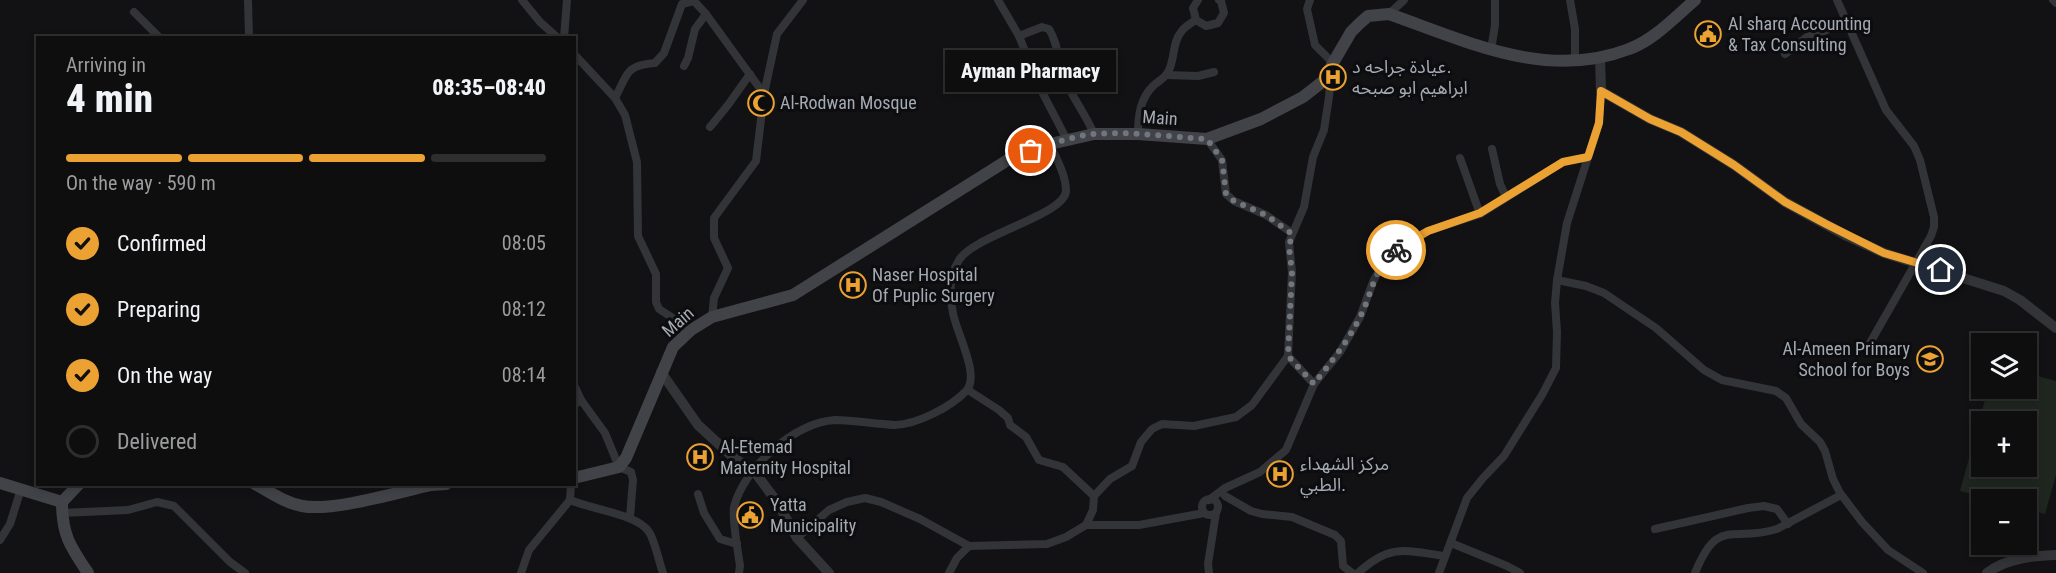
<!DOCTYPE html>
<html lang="en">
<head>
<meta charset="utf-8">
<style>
	:root { --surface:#0e0e0f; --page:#1c1c1d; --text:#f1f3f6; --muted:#9b9c9e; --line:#2e2e2f; --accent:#eca232 }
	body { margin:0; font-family:"Roboto Condensed","Noto Sans Arabic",sans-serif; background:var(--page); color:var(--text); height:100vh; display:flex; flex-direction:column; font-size:22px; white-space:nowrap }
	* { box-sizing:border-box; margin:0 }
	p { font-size:20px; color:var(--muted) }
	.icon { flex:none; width:33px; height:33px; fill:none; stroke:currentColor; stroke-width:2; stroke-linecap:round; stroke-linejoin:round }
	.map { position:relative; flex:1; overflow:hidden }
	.sheet { position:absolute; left:36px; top:36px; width:540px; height:450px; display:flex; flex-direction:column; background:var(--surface); border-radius:0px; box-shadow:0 3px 9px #0003,0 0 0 2px var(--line) }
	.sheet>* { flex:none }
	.buttons { position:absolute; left:1971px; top:333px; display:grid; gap:12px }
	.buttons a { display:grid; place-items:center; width:66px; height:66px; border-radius:0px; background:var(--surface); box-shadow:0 3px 9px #0003,0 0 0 2px var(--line); font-size:30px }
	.pin { position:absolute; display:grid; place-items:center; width:51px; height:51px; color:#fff; margin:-26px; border:3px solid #fff; border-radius:50%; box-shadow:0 2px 6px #0007 }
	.courier { position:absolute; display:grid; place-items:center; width:60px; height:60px; margin:-30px; border:4px solid #eca232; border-radius:50%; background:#fff; color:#222; box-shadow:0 2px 8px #0007 }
	.bubble { position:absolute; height:42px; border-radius:0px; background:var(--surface); box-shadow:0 3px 9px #0003,0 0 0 2px var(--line); font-size:20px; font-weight:800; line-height:42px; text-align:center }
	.overview em { font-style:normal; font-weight:800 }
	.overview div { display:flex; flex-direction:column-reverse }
	.overview { display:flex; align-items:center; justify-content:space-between; height:102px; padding:0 30px }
	h1 { font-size:39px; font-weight:800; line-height:45px }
	.bar { display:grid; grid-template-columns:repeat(4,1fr); gap:9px 6px; align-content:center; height:72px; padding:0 30px }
	.bar i { height:8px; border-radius:4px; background:var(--line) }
	.bar .selected { background:var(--accent) }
	.bar p { grid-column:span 4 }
	ol { padding:0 30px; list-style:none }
	li { display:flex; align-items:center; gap:18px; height:66px }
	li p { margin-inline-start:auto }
	li .icon { padding:6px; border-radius:50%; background:var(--accent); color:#111; stroke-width:4 }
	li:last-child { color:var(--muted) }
	li i { width:33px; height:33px; border:3px solid var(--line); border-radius:50% }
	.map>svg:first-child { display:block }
</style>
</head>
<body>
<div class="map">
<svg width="2056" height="573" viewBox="0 0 2056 573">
	<rect width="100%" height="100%" fill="#121214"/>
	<path fill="#1e261f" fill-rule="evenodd" d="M2027,373L2056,381V475L2045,514L2027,509L2026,500L1990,499L1960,491L1988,389L2026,388ZM1982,422H2026V466H1982Z"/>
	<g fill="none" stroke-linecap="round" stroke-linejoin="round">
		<g stroke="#333438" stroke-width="8">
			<path d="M248,0L249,38"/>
			<path d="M522,0L540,22L558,38"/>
			<path d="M998,0L1019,36L1039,86L1067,140"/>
			<path d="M1198,0L1193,8L1196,20L1206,26L1218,23L1224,13L1221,1L1219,0"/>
			<path d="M1310,0L1307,9L1315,45L1333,63"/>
			<path d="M1570,0L1575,29V61"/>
			<path d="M1837,0L1886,110L1914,146L1920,160L1934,217V227L1931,236L1866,350"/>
			<path d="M2053,0L2056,3"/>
			<path d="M134,12L160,38"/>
			<path d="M1389,14L1404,0"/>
			<path d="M1019,36L1042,27L1049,29C1060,47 1056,59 1063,75C1071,96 1085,113 1094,134"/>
			<path d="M564,38L567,0"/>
			<path d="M1491,50L1495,25V0"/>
			<path d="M574,54L615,98L625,115L637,162L638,236L656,274V302L659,309L691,330"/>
			<path d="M1785,54L1807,37L1847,23"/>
			<path d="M684,66L688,58L695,29L706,14"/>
			<path d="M1166,75L1198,76L1214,72"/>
			<path d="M615,98C628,74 625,65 655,63L664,53L682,4L694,1L706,14L764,94"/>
			<path d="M710,127L728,105L750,74"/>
			<path d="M1138,134C1138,116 1140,98 1154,85C1159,81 1165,78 1168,72C1175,60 1172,43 1181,32C1184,27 1191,23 1196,20"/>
			<path d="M1207,139L1222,160L1226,194L1234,201L1266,215L1292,233"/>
			<path d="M1492,149L1500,184L1506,197"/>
			<path d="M1460,158L1480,214"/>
			<path d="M1557,280L1586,286L1604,293L1656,328L1704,370L1722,380L1776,391L1786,398L1801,424L1820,442L1825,451L1833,479L1840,493L1862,522L1888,550L1923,573"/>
			<path d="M712,317L714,298L728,268L714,238V218L756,161L764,94L777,34L803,0"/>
			<path d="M1288,356L1314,384"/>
			<path d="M574,385L581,400L574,405"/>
			<path d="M968,390L999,410L1008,418L1010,425L1026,437L1039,460L1063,467L1094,496L1093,510L1086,525"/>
			<path d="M581,400L605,433L619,467L631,472L633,480L630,517"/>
			<path d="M698,494L704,513L720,539L737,544"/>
			<path d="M1094,496L1110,479L1132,466L1141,442L1152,429L1162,424L1194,426L1236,417L1252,405L1288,356L1292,272L1289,242L1304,207L1313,157L1324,130L1329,97L1330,85L1326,79"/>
			<path d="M1225,496L1251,511L1262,514L1292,517L1335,535L1341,541L1343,566L1352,573"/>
			<circle cx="1210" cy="507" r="8"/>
			<path d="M570,500C590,509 638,514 649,532C655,541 659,562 663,573"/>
			<path d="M1209,500L1225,488L1260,472L1286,450L1314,384L1340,352L1360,317L1373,282L1384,260L1404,244L1428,231L1480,214L1563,162L1588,157"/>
			<path d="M62,513L128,510L157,502L174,506L230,562L245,573"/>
			<path d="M1655,529L1748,508L1764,506L1777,509L1788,524"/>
			<path d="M797,538L829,510L847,502L865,498L881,502L920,519L969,546L1047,544L1066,537L1086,525H1139L1204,513"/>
			<path d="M0,540L10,524L21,489"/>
			<path d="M1451,543L1507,566L1520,573"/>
			<path d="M521,573L529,550L570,500L571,484"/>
			<path d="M739,573L740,566C738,552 732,519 734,507C743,469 794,422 835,420C854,420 874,424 894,425C916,425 951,407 966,391C981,376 956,332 953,313C949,296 949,276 959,260C974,235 1065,215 1066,191C1066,175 1056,158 1050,144"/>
			<path d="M949,573L957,558L969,546"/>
			<path d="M1209,573L1208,564L1216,513"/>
			<path d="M1358,573C1389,544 1405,550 1444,556"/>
			<path d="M1439,573L1467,498L1483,478L1504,456L1542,395L1556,368L1557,332L1555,303L1557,280L1567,223L1599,123L1601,91"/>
			<path d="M1695,573C1718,516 1731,543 1777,529L1841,495"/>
		</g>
		<g stroke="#333438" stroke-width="10">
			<path d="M1600,57L1601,91L1650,119L1681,132L1734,165L1785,202L1847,236L1884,253L2004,291L2020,300L2056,328"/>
			<path d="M661,372L698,425L734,458L754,471L777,502L797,538L829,573"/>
			<path d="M1987,573C2007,558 2032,556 2056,555"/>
		</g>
		<g stroke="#414348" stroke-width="12">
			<path d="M574,478L619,467L626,458L673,347L691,330L712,317L793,295L1011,158L1050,144L1094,134H1138L1207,139L1261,119L1303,97L1326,79L1333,63L1351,32L1359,24L1368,16L1389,14C1466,41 1547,81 1629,49C1654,40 1675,17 1695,0"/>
			<path d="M0,483L62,502"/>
			<path d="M255,484C270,492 285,503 302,506C332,512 399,492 431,485L446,484"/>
			<path d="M62,502C62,535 70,546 88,573"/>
			<path d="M62,502L79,484"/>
		</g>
	</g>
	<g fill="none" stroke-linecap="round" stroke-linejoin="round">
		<path stroke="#71757c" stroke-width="6" stroke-dasharray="0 10.8" d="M1031,151C1051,144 1073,136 1094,134C1132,131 1170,137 1207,139L1222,160L1226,194L1234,201L1266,215L1292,234L1289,247L1292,272L1288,356L1314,384C1330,363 1347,343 1359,319C1373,293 1372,270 1396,250"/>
		<path stroke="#eca232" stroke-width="8" d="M1396,250L1428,231L1480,213L1563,162L1588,157L1599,123L1601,91L1650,119L1681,132L1734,165L1785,202L1826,224L1884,253L1941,270"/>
	</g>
	<defs>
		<g id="civic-ring" transform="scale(1.35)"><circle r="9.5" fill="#0d0d0f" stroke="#eca232" stroke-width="1.5"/><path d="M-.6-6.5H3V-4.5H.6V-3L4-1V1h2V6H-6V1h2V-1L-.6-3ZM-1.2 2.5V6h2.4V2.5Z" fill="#eca232"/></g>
		<g id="hospital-ring" transform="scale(1.35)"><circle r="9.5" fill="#0d0d0f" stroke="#eca232" stroke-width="1.5"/><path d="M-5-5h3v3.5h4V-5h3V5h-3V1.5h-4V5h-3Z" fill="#eca232"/></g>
		<g id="mosque-ring" transform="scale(1.35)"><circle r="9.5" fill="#0d0d0f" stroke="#eca232" stroke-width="1.5"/><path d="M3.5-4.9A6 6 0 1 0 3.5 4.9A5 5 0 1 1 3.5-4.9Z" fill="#eca232"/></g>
		<g id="school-ring" transform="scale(1.35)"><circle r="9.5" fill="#0d0d0f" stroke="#eca232" stroke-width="1.5"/><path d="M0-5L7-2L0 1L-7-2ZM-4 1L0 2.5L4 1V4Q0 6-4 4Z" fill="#eca232"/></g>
	</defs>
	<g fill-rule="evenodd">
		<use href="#civic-ring" x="1708" y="34"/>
		<use href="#hospital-ring" x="1333" y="77"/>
		<use href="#mosque-ring" x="761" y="103"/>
		<use href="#hospital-ring" x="853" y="285"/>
		<use href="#school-ring" x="1930" y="359"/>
		<use href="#hospital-ring" x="700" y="457"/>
		<use href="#hospital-ring" x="1280" y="474"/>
		<use href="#civic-ring" x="750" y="515"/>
	</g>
	<g text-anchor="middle" stroke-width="6" stroke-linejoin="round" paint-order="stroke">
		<g font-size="18" fill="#a4aab4" stroke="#0d0d0f" text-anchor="start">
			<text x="1728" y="30">Al sharq Accounting<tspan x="1728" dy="21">&amp; Tax Consulting</tspan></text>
			<text x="1352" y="73">عيادة جراحه د.<tspan x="1352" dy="21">ابراهيم ابو صبحه</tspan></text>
			<text x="780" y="109">Al-Rodwan Mosque</text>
			<text x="872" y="281">Naser Hospital<tspan x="872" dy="21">Of Puplic Surgery</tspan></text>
			<text x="1910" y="355" text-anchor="end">Al-Ameen Primary<tspan x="1910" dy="21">School for Boys</tspan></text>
			<text x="720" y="453">Al-Etemad<tspan x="720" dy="21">Maternity Hospital</tspan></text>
			<text x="1300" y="470">مركز الشهداء<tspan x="1300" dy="21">الطبي.</tspan></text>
			<text x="770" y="511">Yatta<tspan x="770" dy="21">Municipality</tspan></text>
		</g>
		<g font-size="18" fill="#a4aab4" stroke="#0d0d0f">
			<text transform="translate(1160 118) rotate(4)" y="6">Main</text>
			<text transform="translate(678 322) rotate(-41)" y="6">Main</text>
		</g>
	</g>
</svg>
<div class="buttons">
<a><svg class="icon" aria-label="layers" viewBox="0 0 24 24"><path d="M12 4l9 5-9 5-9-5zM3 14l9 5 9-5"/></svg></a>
<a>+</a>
<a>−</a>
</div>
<div class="pin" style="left:1031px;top:151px;background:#ea580c"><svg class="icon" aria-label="bag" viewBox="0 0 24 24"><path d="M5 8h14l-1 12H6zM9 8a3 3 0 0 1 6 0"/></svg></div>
<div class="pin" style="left:1941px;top:270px;background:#1f2937"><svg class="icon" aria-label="home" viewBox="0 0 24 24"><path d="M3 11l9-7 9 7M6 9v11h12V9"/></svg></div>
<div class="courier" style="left:1396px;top:250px"><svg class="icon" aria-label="bike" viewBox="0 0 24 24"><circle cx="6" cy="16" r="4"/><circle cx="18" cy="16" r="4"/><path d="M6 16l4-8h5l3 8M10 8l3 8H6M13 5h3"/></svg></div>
<div class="bubble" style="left:945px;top:50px;width:171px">Ayman Pharmacy</div>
<section class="sheet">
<div class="overview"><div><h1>4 min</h1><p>Arriving in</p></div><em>08:35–08:40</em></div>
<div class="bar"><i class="selected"></i><i class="selected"></i><i class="selected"></i><i></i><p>On the way · 590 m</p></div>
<ol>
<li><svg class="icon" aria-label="check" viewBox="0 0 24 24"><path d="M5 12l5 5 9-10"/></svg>Confirmed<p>08:05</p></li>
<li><svg class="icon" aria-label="check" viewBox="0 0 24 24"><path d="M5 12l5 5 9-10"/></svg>Preparing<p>08:12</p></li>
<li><svg class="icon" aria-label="check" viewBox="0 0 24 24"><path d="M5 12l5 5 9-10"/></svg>On the way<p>08:14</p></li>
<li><i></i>Delivered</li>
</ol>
</section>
</div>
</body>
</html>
